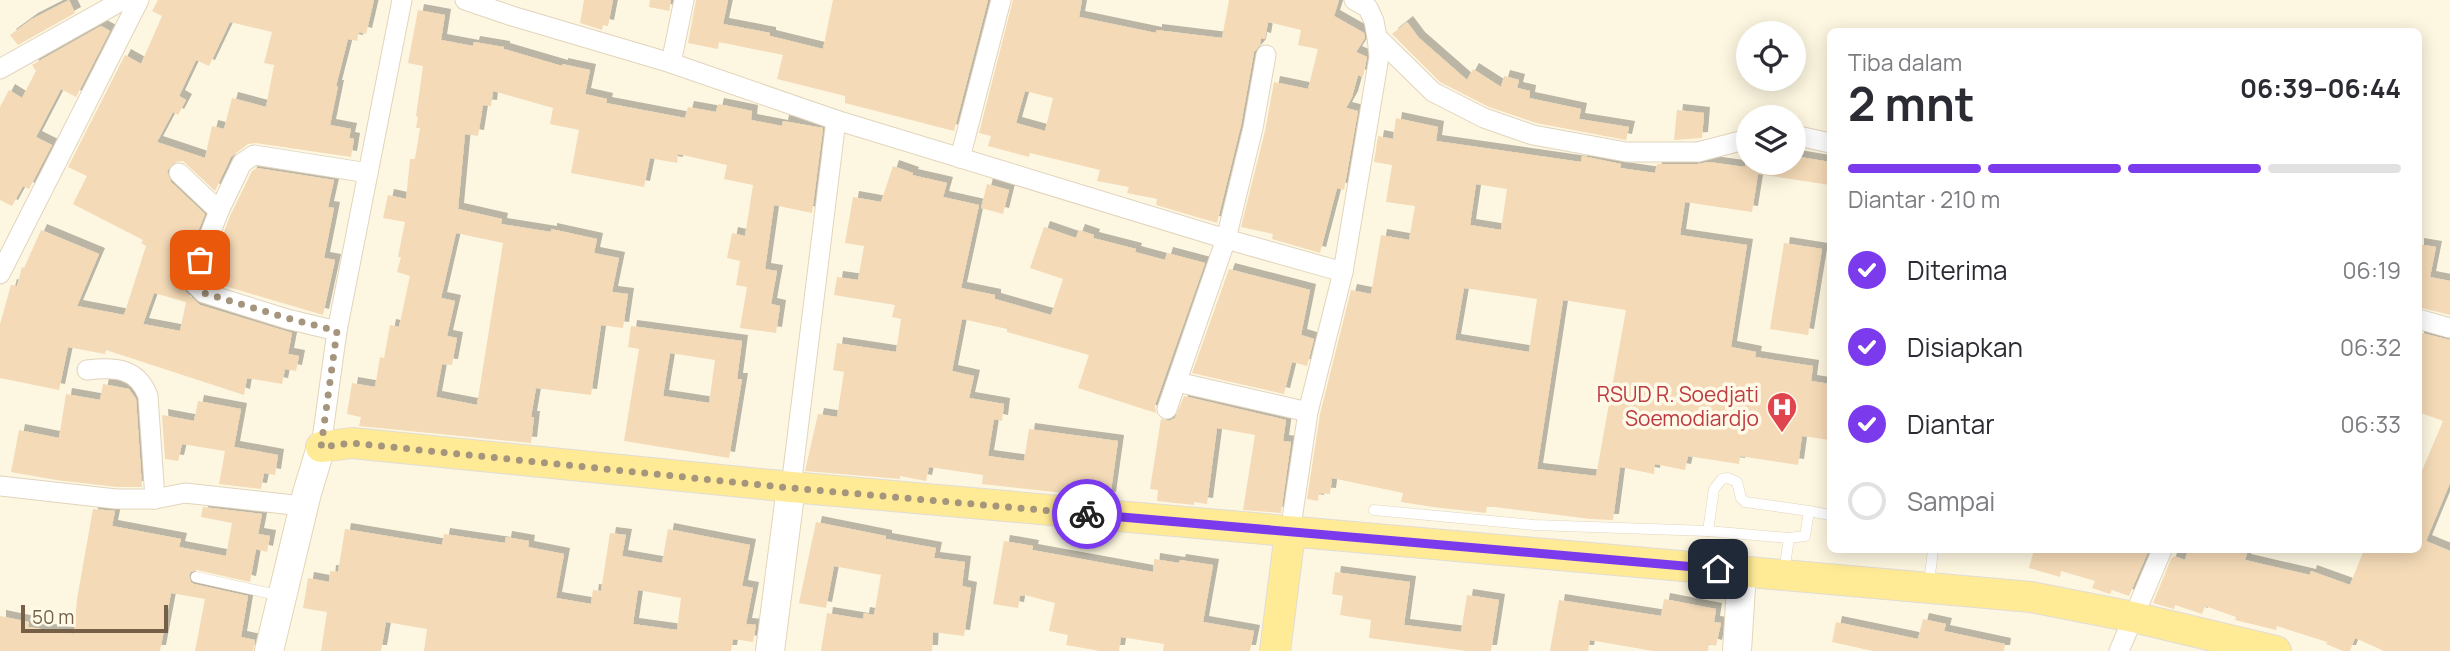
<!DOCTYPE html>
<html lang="id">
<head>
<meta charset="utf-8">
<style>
	:root { --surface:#fff; --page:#f2f2f3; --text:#2b2b33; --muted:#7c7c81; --line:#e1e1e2; --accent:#7c3aed }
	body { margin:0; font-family:Manrope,sans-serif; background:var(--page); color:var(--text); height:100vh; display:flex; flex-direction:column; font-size:26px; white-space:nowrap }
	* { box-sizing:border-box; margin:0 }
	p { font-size:23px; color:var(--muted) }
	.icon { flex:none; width:38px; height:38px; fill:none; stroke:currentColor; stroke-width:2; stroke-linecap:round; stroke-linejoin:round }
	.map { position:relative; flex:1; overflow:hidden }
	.sheet { position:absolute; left:1827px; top:28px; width:595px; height:525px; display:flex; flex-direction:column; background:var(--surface); border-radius:10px; box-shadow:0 4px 18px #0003 }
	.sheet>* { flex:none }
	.controls { position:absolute; left:1736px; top:21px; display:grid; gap:14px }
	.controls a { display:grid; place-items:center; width:70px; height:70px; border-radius:50%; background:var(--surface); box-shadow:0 4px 18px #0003; font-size:35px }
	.scale { position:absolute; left:21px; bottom:18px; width:147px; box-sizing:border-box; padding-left:7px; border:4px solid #756047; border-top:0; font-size:19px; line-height:24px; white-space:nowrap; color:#756047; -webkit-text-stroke:5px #fffae8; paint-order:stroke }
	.pin { position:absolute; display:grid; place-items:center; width:60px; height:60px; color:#fff; margin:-30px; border-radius:14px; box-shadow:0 4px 10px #0006 }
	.courier { position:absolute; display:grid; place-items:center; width:70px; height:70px; margin:-35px; border:5px solid #7c3aed; border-radius:50%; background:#fff; color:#222; box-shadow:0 2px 9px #0007 }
	.overview em { font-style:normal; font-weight:700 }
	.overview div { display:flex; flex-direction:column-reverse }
	.overview { display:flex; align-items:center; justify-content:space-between; height:119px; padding:0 21px }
	h1 { font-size:46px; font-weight:700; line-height:52px }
	.bar { display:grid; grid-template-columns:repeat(4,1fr); gap:10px 7px; align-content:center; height:84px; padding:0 21px }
	.bar i { height:9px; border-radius:5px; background:var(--line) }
	.bar .selected { background:var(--accent) }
	.bar p { grid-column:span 4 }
	ol { padding:0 21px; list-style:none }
	li { display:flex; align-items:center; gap:21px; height:77px }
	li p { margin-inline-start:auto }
	li .icon { padding:7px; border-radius:50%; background:var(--accent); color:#fff; stroke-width:4 }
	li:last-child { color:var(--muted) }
	li i { width:38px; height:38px; border:4px solid var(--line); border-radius:50% }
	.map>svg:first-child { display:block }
</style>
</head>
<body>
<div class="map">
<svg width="2450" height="651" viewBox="0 0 2450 651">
	<defs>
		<filter id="shadow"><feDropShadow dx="6" dy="-6" stdDeviation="0" flood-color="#0004"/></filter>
	</defs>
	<rect width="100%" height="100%" fill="#fdf7e1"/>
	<g fill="#f4dab7" fill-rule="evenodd" filter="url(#shadow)">
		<path d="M69,0L75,13L18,45L10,35L32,19Z"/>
		<path d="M158,0H374L366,34L359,32L357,41L348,39L336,86H338L330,125L351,129L349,138L354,139L351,157L256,143L248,144L231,157L215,191L183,161L175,162L167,171L171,182L205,214L182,271L183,285L186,292L200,305L292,333L288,354L299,356L296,371L285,369L282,384L247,378L244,395L106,350L105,354L68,347L59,390L0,378V324L11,285L17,286L22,267L24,268L41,230L99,254L77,306L124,315L146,246L141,243L143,240L73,204L87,176L68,167L125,55L141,64L162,16L152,11ZM230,22L272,32L264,63L274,65L266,107L232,98L224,129L212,126L205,158L157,142L173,112L178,115L186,100L179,96L196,60L209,66ZM154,293L186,302L180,331L143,324Z"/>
		<path d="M584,0H613L608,26L603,25L602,30L580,23Z"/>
		<path d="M650,0H671L669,11L649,7Z"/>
		<path d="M696,0H728L723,24L770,33V36L823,49L833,0H988L954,131L845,103V96L777,79L783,55L719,42L718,49L688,43Z"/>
		<path d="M1013,0H1082L1079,17L1156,33V30L1222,38L1229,0H1339L1334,16L1364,33L1365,38L1356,52L1367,57L1363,77L1358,75L1352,97L1346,108L1358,111L1344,190L1337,188L1320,253L1272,239L1273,234L1241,227L1265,131L1274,82L1308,89L1318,49L1298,45L1301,30L1268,22L1265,39L1261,38L1260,45L1254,52L1241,125L1217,223L1156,205L1157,199L1127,193L1129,187L1097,181L1100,170L1030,153L1029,157L988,146L991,136L979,133ZM1025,91L1053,98L1045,131L1016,123Z"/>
		<path d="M418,10L445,15L441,40L473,46L474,42L504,47V49L562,66V64L590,70L585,94L607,99L606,103L685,118L688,107L716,112L718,104L752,111L751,120L782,126L783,121L823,128L812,213L774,205L765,269L777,271L771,304L780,306L776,333L740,328L747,287L736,285L740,261L727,258L732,233L745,236L753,185L724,179L727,165L678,154L677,163L650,158L644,187L571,173L579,130L550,124L553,108L493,91L491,106L483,105L478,136L465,134L458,209L502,219L501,224L551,232V229L597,239L594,253L619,258L612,292L628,294L623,328L601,325L591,395L536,388L531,417H534L531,443L359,426L361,417L347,414L352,383L375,387L380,357L384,358L390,325L399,327L410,276L397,272L401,257H398L405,222L383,218L388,195L406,199L410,159H415L420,128H416L418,117L416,116L423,66L408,63ZM456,233L503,243L477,405L436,397L442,364L452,365L457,338L447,336L455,301L441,298Z"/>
		<path d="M1407,22L1419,38L1467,80L1473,69L1501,87L1504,76L1519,80L1517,88L1530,91L1529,98L1581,109L1579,119L1629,127L1626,140L1536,123L1489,107L1440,82L1392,34Z"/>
		<path d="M101,26L110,31L76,97L61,89L36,137L52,145L29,189L23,186L12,206L0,200V107L9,90L22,98L36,71L32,65Z"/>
		<path d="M1677,110L1704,113L1702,138L1674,140Z"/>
		<path d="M1396,118L1438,127L1436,141L1581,162L1582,156L1621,164L1620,168L1655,173L1657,164H1698L1709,162L1745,167V163H1794V156L1830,162V185L1758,174L1752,212L1685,202L1680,235L1747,245L1731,347L1756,352L1755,357L1813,366L1811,381L1830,384V440L1802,436L1798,465L1740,456L1739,464L1688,456L1685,470L1655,464L1654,474L1620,467L1613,520L1590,519L1487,506L1486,513L1433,507L1401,502L1403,493L1332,478L1330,494L1319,493L1318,501L1307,499L1320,414L1351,290L1371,294L1381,235L1409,240L1415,206L1386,202L1392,165L1374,162L1378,136L1393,139ZM1476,184L1507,189L1501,230L1470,225ZM1464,288L1537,299L1529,352L1455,340ZM1563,300L1626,310L1596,476L1537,469Z"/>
		<path d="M893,166L913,173L912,175L947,183L943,197L979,205L961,288L995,295V299L1051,315L1063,279L1030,268L1044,227L1076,238L1079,230L1094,235L1093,238L1136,249L1135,252L1165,260L1167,253L1205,263L1155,405L1156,413L1078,388L1089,355L1007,332V329L962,319L952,371L974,376L969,398L1004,404L1002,421L994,419L988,456L1024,461L1029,429L1118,441L1110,498L982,484L983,475L929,467L926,481L900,476V479L805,471L818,414L837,417L844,372L833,370L837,343L896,352L901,319L892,317L895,305L834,295L837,277L858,280L864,246L845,243L853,197L881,202Z"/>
		<path d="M257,168L334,180L328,207L334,208L324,258L335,260L323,315L211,282L207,278L230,216L252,171Z"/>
		<path d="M987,184L1009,190L1003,214L981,208Z"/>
		<path d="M1784,243L1822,249L1808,335L1770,329Z"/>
		<path d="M2418,244L2436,247L2430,277L2450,281V315L2418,307Z"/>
		<path d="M1229,269L1310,290L1301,335L1314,339L1307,366L1292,362L1284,394L1192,373Z"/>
		<path d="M631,326L742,341L737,379H742L729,458L624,441L639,349L628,347ZM670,353L715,360L709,403L663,396Z"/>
		<path d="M2418,332L2450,340V483L2426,541L2450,551V651H2384L2355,638L2350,651H2343L2326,644L2327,642L2277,626L2276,630L2235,620L2236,617L2205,606L2202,614L2175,605L2174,609L2153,603L2171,559L2174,556L2185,560L2188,550H2248L2245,560L2310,575L2311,571L2350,585L2364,550H2418V480L2443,421L2418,412Z"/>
		<path d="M103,384L129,389L136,399L142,487H117L56,480L11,472L19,430L59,438L66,394L100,400Z"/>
		<path d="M1184,396L1286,420L1283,441L1291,442L1281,513L1243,510L1255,435L1217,428L1207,504L1194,502V505L1157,501L1158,490L1150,489L1161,419L1169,421L1175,418Z"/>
		<path d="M198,401L241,409L234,447L278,455L275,475L264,473L261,489L219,484L225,451L182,444L178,461L165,459L162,415L194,421Z"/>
		<path d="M203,507L262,514L258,534L270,536L267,552L256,549L250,582L197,570L191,572L189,576L191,582L194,584L248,596L241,637L255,640L253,651H195L205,599L171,593L160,651H0V616L29,622L28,627L74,634L77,599L93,509L115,511L112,526L181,539L179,547L226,556L232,523L201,517Z"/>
		<path d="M816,522L886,536V539L936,548L934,558L965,562L962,586L971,588L964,636L933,632L932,651H821L827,613L863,619L864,613L874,615L881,575L834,566L826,608L799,603Z"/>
		<path d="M345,529L442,545L444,534L505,543L506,537L529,541L528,547L564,554L556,598L591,604L593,590L601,591L610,533L626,535L622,556L662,563L668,529L750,545L742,586L753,588L746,624L756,625L753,642L733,639L731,651H424L427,629L386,622L381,651H321L327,612L303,608L308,578L329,582L330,571L338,572ZM638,590L681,598L677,630L633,624Z"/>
		<path d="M1004,541L1033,546L1032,550L1153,572L1154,559L1179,563L1180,560L1213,565L1203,622L1254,631L1250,651H1163L1164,644L1121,637L1119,651H1100L1066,645L1068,635L1049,631L1055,603L1025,595L1020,596L1018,608L993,604Z"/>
		<path d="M2034,550H2142L2148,552L2129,596L2112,590L2110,594L2092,588L2095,581L2061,571L2060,577L2029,568Z"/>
		<path d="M1335,572L1410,582L1404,625L1461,632L1467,595L1499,600L1491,651H1467L1369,638L1371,620L1340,615L1343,596L1332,594Z"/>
		<path d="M1664,599L1716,609L1714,622L1721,623L1716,646L1709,644L1708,651H1653L1590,640L1588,651H1550L1559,600L1661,616Z"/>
		<path d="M1923,619L1946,624L1944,631L2005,644L2004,651H1873L1832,642L1836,622L1918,639Z"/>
	</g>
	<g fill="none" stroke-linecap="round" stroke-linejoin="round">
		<g stroke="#e2d4bc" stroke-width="11">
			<g id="service">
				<path d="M1374,510L1534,525L1708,531L1789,538"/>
				<path d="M1708,531L1714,489L1722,479L1728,478L1737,482L1741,498L1745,502L1809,511"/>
				<path d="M1784,572L1789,538L1805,536L1809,511L1830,515"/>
				<path d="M196,577L281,596"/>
				<path d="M1929,583L1933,550"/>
			</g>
		</g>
		<g stroke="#e2d4bc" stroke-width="21">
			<g id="minor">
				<path d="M465,0L512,16L671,63L836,120L1226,239L1343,272"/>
				<path d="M1354,0L1368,8L1374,21L1377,37L1433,92L1484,118L1533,135L1626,152H1698L1748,139"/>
				<path d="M671,63L684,0"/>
				<path d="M0,69L123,0"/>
				<path d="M1794,135L1830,143"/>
				<path d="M960,158L1001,0"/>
				<path d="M179,173L219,211L194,275L195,284L204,293L287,319L337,331"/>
				<path d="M219,211L242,163L254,155L368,173"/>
				<path d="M0,274L139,0"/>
				<path d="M2418,319L2450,328"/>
				<path d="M87,370C114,367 137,367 148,396L155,499"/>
				<path d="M1177,382L1308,412"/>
				<path d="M1167,409L1226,239L1253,128L1266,55"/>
				<path d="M321,447L337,331L402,0"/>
				<path d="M0,486L116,499H155L185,493L303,506"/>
				<path d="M791,487L836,120"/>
				<path d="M1290,533L1308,412L1343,272L1379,57L1377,37"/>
				<path d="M2119,651L2162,550"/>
			</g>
		</g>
		<g stroke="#e4d4b7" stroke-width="30">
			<g id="secondary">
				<path d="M269,651L307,493L321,447"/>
				<path d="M770,651L791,487"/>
				<path d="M1737,651L1742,571"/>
			</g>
		</g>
		<g stroke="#e1dcd7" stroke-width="32">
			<g id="primary">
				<path d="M321,447L352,443L791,487L2031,597L2133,617L2276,651"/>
				<path d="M1275,651L1290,533"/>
			</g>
		</g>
		<use href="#service" stroke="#fff" stroke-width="10"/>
		<use href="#minor" stroke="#fff" stroke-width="19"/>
		<use href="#secondary" stroke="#fff" stroke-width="28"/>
		<use href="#primary" stroke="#ffea96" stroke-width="30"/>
	</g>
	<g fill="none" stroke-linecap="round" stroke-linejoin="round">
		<path stroke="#a5957d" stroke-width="7" stroke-dasharray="0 12.6" d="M200,260C194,275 192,281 204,293L287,318L337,331L321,447L352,443L791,488L1087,514"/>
		<path stroke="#7c3aed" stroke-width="9" d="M1087,514L1718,569"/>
	</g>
	<defs>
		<g id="hospital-pin" transform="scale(1.575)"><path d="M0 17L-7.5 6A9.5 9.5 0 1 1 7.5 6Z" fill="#e0444e" stroke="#fffae8"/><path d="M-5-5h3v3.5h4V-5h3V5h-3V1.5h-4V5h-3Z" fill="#fff"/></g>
	</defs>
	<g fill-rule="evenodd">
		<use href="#hospital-pin" x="1782" y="407"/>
	</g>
	<g text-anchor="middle" stroke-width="7" stroke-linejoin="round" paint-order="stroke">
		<g font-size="21" fill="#be3a42" stroke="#fffae8" text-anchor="end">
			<text x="1759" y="402">RSUD R. Soedjati<tspan x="1759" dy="24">Soemodiardjo</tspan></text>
		</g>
	</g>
</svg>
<div class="controls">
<a><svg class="icon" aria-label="locate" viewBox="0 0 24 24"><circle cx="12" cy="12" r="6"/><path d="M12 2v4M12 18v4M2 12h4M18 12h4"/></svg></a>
<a><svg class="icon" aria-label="layers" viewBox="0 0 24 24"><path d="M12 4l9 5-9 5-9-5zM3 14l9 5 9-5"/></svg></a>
</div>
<div class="scale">50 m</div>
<div class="pin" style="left:200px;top:260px;background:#ea580c"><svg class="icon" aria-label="bag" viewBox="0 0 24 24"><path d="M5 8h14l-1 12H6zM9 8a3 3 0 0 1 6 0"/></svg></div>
<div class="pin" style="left:1718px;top:569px;background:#1f2937"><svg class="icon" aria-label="home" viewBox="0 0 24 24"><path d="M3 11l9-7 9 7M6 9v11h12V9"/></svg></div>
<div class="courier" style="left:1087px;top:514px"><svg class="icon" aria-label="bike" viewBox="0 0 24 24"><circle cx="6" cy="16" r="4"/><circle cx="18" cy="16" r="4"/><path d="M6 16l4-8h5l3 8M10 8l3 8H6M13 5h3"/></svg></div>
<section class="sheet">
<div class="overview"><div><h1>2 mnt</h1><p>Tiba dalam</p></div><em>06:39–06:44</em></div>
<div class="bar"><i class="selected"></i><i class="selected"></i><i class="selected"></i><i></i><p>Diantar · 210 m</p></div>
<ol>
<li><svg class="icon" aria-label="check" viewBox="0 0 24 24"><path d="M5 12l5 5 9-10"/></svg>Diterima<p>06:19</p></li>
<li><svg class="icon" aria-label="check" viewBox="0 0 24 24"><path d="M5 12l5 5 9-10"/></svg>Disiapkan<p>06:32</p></li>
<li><svg class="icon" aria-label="check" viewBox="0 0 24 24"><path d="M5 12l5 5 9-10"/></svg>Diantar<p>06:33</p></li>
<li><i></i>Sampai</li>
</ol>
</section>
</div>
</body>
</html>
